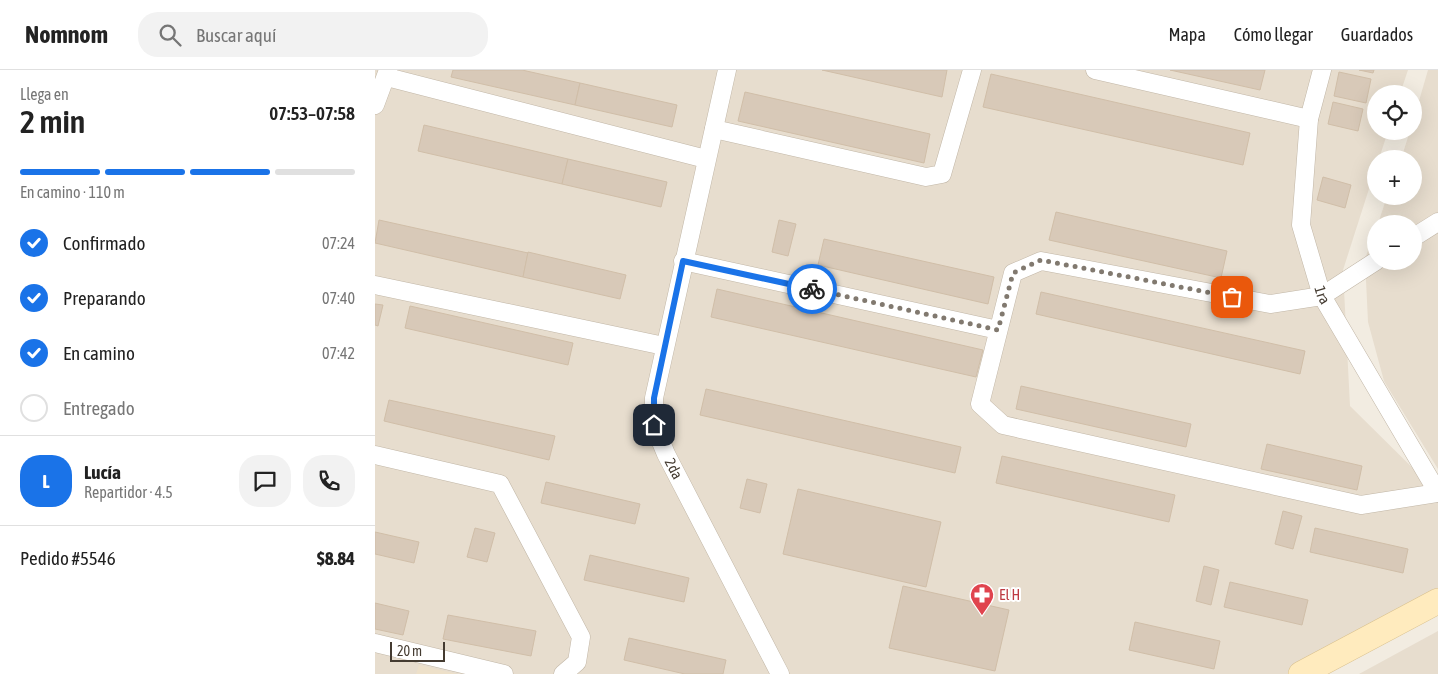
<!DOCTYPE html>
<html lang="es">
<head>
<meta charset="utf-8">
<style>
	:root { --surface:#fff; --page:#f2f2f2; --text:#222; --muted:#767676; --line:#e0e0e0; --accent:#1a73e8 }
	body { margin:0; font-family:"Asap Condensed",sans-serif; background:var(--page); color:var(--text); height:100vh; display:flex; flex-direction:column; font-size:19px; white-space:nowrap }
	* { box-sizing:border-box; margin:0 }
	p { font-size:16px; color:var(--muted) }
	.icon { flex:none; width:28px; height:28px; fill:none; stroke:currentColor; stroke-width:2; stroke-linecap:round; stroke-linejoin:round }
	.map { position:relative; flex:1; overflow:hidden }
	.details { display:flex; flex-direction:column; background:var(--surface); width:375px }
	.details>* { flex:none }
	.tools { position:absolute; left:992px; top:15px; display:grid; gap:10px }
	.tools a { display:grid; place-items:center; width:55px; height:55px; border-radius:50%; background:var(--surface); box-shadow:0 5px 20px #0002; font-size:25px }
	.scale { position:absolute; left:15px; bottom:12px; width:55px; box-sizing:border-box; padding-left:5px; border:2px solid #443b31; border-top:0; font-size:14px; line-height:18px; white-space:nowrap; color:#443b31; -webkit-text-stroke:4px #fff; paint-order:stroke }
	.pin { position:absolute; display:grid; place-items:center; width:42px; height:42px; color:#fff; margin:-21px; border-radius:10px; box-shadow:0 2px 8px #0006 }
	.courier { position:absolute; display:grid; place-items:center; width:50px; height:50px; margin:-25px; border:4px solid #1a73e8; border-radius:50%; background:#fff; color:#222; box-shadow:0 1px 6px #0007 }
	.summary em { font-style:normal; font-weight:600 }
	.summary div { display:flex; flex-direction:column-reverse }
	.summary { display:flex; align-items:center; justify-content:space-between; height:85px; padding:0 20px }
	h1 { font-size:32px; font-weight:600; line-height:38px }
	.bar { display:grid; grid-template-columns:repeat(4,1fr); gap:8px 5px; align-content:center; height:60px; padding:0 20px }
	.bar i { height:6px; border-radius:4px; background:var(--line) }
	.bar .on { background:var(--accent) }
	.bar p { grid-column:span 4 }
	.line { display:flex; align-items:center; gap:12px; padding:0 20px; border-top:1px solid var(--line) }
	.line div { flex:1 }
	.round { display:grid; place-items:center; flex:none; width:52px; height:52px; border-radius:20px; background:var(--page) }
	ol { padding:0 20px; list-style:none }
	li { display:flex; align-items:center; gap:15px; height:55px }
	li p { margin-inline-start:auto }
	li .icon { padding:5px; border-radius:50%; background:var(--accent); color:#fff; stroke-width:4 }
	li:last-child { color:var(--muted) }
	li i { width:28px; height:28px; border:2px solid var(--line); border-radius:50% }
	header { display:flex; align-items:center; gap:30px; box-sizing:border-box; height:70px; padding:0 25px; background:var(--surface); border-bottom:1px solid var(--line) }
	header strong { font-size:24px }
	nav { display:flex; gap:28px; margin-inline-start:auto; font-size:18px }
	.search { width:350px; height:45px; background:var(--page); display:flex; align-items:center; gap:12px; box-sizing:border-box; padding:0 18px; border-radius:20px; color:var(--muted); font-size:19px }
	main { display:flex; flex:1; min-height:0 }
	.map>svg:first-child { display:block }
</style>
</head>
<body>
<header>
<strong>Nomnom</strong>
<div class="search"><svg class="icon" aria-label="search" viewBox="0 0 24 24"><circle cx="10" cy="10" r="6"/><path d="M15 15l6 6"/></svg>Buscar aquí</div>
<nav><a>Mapa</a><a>Cómo llegar</a><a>Guardados</a></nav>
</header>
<main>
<section class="details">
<div class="summary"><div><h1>2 min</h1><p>Llega en</p></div><em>07:53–07:58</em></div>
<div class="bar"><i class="on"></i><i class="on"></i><i class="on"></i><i></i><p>En camino · 110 m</p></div>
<ol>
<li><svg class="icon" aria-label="check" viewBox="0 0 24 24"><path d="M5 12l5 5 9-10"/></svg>Confirmado<p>07:24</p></li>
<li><svg class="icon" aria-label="check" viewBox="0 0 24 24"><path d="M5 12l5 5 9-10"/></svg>Preparando<p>07:40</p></li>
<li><svg class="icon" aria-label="check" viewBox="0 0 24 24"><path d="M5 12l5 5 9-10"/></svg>En camino<p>07:42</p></li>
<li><i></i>Entregado</li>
</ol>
<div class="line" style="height:90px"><b class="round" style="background:var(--accent);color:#fff">L</b><div><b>Lucía</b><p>Repartidor · 4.5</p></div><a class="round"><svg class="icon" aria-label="chat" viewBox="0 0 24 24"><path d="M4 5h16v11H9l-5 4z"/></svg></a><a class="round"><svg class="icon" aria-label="phone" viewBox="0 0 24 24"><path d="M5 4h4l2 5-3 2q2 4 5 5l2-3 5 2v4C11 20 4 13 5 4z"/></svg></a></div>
<div class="line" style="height:65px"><div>Pedido #5546</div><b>$8.84</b></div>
</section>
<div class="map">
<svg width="1063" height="604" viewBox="0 0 1063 604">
	<rect width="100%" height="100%" fill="#f2ece1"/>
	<g fill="#e7ddce">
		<path d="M0,0H1033L1025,24H1001V61H1013L1004,89H1001V97L968,200L975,336L1063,423V535L938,604H0Z"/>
		<path d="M1053,0H1063V399L1009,311L993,252L990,189L1001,157V191H1039V154H1003L1012,126H1039V89H1026L1035,61H1039V48Z"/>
		<path d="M1063,561V604H984Z"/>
	</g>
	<path fill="#ede0c9" d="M44,595L82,604H41Z"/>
	<g fill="#d8c9b8" stroke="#d0bea8">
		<path d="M78,0H147L205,13L200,35L76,7Z"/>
		<path d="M447,0H572L567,27Z"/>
		<path d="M795,0H890L885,20Z"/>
		<path d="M984,0H999L998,3Z"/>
		<path d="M964,2L996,9L991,33L959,26Z"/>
		<path d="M616,4L875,63L868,95L608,37Z"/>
		<path d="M205,13L302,35L297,57L200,35Z"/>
		<path d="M370,22L555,64L549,93L363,51Z"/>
		<path d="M958,32L988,39L983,61L953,54Z"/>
		<path d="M49,55L193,89L187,114L43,81Z"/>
		<path d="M193,89L292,112L286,137L187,114Z"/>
		<path d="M948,107L976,115L970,138L942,130Z"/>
		<path d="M681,142L852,181L846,208L674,170Z"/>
		<path d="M4,150L153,183L148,207L0,173Z"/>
		<path d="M404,150L421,154L413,186L397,182Z"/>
		<path d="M449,169L619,207L613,234L443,195Z"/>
		<path d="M153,182L251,205L245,229L148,207Z"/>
		<path d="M342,219L608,280L601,307L336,247Z"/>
		<path d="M666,222L930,281L925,304L661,244Z"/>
		<path d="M0,234L8,235L3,256L0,255Z"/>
		<path d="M35,236L198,273L193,295L30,258Z"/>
		<path d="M646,316L816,354L811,377L641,339Z"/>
		<path d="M331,319L586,377L580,403L325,345Z"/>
		<path d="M14,330L180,366L174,390L9,351Z"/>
		<path d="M892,374L987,396L982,420L886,399Z"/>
		<path d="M627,386L800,425L794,452L621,413Z"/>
		<path d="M372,409L392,414L385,443L365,438Z"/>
		<path d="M171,412L265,434L260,454L166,433Z"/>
		<path d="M423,419L566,452L551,517L408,484Z"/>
		<path d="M908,441L927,446L918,479L900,474Z"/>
		<path d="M100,458L120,463L112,492L92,487Z"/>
		<path d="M940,458L1033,479L1028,503L935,482Z"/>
		<path d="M0,462L44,472L39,493L0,484Z"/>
		<path d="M215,485L314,508L309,532L209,510Z"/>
		<path d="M829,496L844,500L836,535L821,531Z"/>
		<path d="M855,512L933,530L927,555L849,537Z"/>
		<path d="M528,516L634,540L620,601L514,578Z"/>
		<path d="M0,533L34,541L28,565L0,559Z"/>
		<path d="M73,545L161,561L156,586L68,569Z"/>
		<path d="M760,552L845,571L839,599L754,580Z"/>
		<path d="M254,568L351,590L348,604H310L249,590Z"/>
	</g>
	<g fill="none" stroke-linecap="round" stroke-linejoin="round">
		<g stroke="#c1b6a6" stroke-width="19">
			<g id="street">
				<path id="s1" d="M352,0L279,328V355L291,384L405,604"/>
				<path d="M720,0L934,49"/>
				<path id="s2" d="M947,0L934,49L926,155L947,226L1063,423"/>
				<path d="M12,7L331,89"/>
				<path d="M0,35L13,0"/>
				<path d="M339,59L551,107L567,104L597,0"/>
				<path d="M1039,167L1063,152"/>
				<path d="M308,191L623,260"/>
				<path d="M1001,191L947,226L895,234L666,191L638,203L605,334L628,355L986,435L1063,423"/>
				<path d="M0,215L289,276"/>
				<path d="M0,385L125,414L206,567L202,592L188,604"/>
				<path d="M0,573L129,604"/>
			</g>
		</g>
		<g stroke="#d9c08d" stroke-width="26">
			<path id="secondary" d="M926,604L1063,531"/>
		</g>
		<use href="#street" stroke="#fff" stroke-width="18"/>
		<use href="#secondary" stroke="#ffebbe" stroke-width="25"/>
	</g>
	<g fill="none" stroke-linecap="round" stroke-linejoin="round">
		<path stroke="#81796f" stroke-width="5" stroke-dasharray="0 9" d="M437,219L623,260L638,203L666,190L857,227"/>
		<path stroke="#1a73e8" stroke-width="6" d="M279,355V328L308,191L437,219"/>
	</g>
	<defs>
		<g id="pharmacy-pin" transform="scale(1.25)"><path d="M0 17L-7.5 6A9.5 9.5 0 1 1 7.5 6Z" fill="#e0444e" stroke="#fff"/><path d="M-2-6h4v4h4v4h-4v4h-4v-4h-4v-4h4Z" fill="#fff"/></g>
	</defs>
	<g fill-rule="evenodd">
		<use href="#pharmacy-pin" x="607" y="525"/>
	</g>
	<g text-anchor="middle" stroke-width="4" stroke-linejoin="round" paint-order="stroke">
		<g font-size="15" fill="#443b31" stroke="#fff">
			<text dy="5" stroke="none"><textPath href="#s2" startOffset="230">1ra</textPath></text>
			<text dy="5" stroke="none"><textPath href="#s1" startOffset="411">2da</textPath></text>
		</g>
		<g font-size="15" fill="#be3a42" stroke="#fff" text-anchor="start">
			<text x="624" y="530">El H</text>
		</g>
	</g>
</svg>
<div class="tools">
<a><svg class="icon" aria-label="locate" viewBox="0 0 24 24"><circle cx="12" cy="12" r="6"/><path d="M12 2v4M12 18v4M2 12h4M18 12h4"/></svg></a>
<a>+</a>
<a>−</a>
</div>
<div class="scale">20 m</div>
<div class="pin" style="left:857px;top:227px;background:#ea580c"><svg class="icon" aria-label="bag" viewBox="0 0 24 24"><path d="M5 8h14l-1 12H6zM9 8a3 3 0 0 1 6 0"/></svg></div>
<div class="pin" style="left:279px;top:355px;background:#1f2937"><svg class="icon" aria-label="home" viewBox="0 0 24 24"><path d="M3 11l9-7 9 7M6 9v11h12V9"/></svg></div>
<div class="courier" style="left:437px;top:219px"><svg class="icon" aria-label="bike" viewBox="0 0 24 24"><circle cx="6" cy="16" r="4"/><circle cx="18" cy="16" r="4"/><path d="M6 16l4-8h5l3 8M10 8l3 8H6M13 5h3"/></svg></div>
</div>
</main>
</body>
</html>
